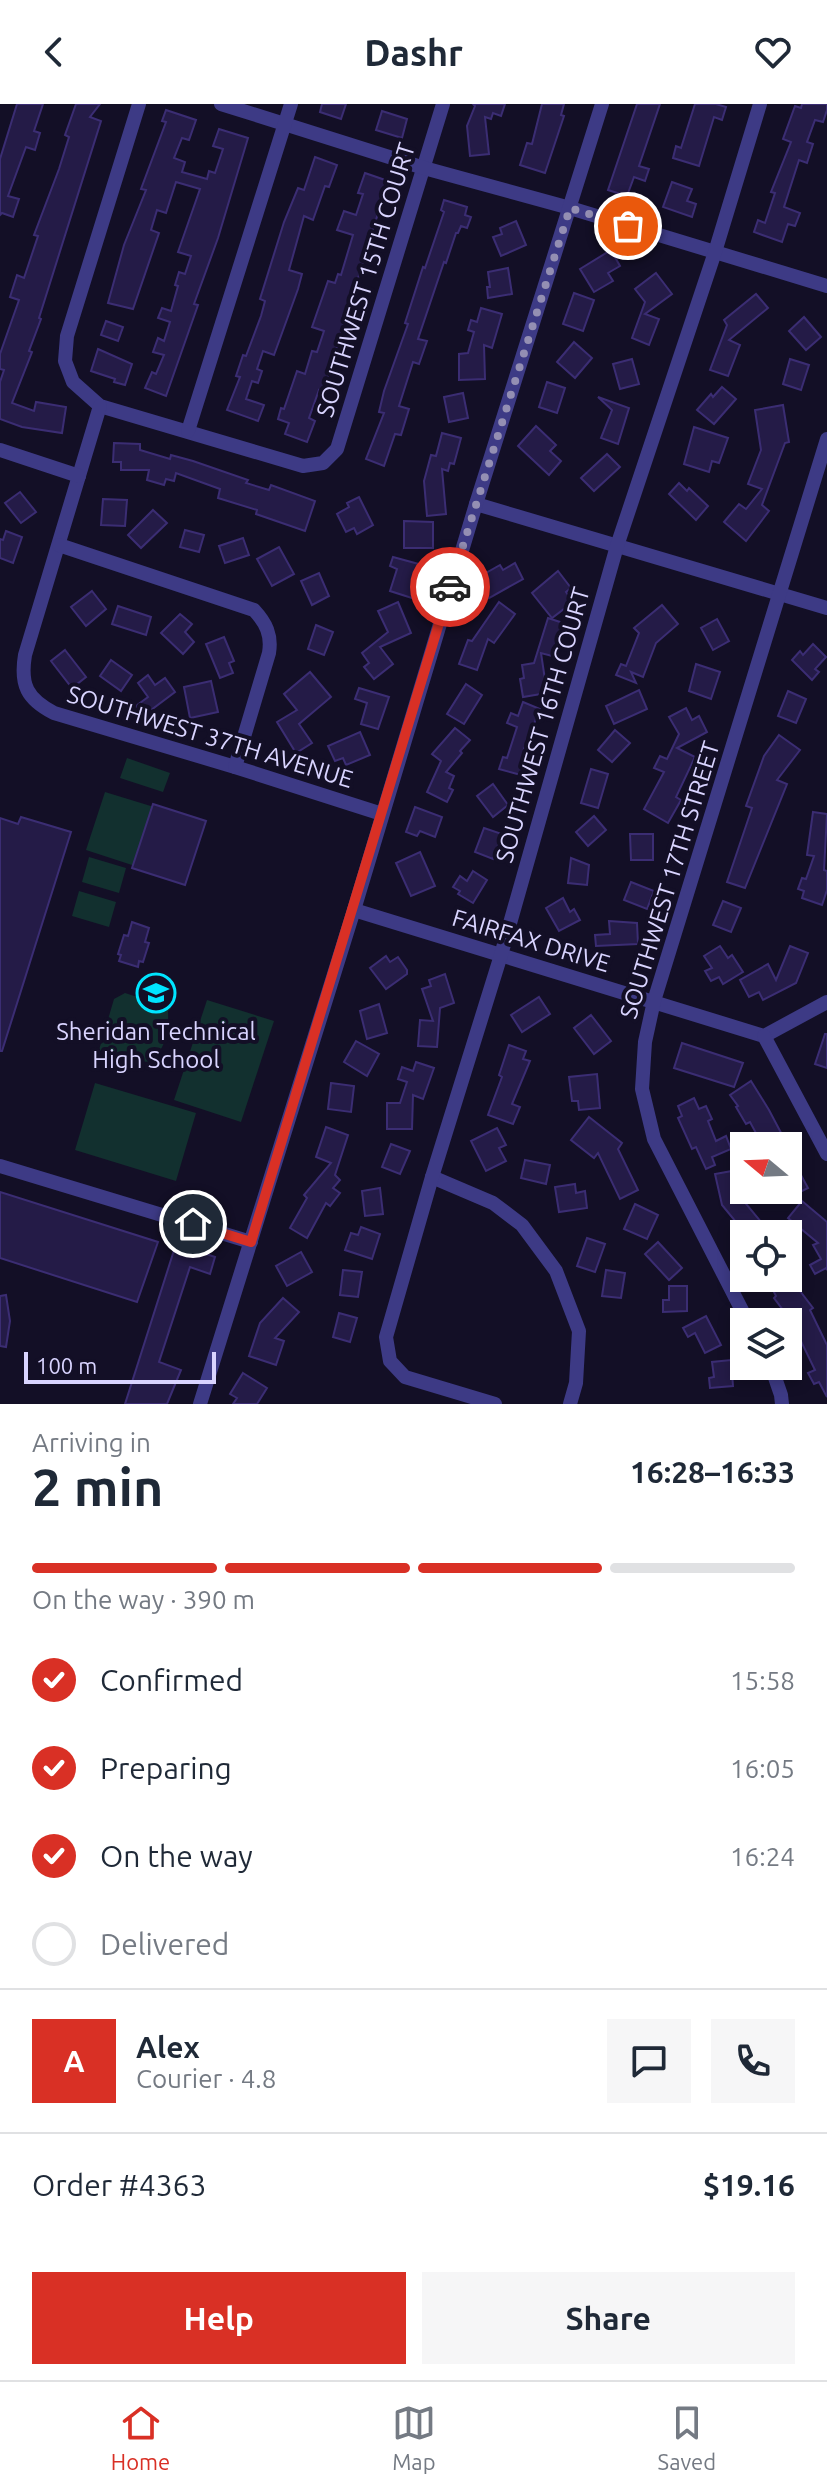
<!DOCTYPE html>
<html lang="en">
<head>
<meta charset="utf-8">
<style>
	:root { --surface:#fff; --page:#f6f6f7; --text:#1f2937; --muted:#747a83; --line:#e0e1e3; --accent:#d93025 }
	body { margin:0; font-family:Ubuntu,sans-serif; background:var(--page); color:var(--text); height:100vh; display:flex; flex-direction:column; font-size:30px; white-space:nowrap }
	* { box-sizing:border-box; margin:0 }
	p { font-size:26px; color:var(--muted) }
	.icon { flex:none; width:44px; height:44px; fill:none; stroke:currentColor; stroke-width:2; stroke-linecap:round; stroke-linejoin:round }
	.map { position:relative; height:1300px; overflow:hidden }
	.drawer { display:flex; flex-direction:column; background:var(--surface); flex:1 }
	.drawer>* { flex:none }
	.needle { width:52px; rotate:289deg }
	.controls { position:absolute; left:730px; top:1028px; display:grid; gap:16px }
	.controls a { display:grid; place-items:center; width:72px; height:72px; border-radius:0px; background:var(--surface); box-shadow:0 4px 12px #0003; font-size:40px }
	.scale { position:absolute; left:24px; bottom:20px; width:192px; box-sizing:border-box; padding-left:8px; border:4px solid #d9d4ff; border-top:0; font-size:22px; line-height:28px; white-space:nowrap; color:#d9d4ff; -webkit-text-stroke:6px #130f26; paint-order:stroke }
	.pin { position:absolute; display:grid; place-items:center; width:68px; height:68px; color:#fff; margin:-34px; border:4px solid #fff; border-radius:50%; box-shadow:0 2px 8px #0007 }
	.courier { position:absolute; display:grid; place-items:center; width:80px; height:80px; margin:-40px; border:6px solid #d93025; border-radius:50%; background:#fff; color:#222; box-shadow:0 2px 10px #0007 }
	.headline em { font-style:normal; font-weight:600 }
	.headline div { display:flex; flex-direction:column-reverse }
	.headline { display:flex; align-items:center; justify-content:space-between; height:136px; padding:0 32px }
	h1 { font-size:52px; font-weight:600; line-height:60px }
	.bar { display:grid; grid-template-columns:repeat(4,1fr); gap:12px 8px; align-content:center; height:96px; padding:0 32px }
	.bar i { height:10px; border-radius:6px; background:var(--line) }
	.bar .active { background:var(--accent) }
	.bar p { grid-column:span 4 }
	.line { display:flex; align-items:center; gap:20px; padding:0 32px; border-top:2px solid var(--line) }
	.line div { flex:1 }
	.round { display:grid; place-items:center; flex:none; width:84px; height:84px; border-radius:0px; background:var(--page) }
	ol { padding:0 32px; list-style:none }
	li { display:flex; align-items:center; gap:24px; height:88px }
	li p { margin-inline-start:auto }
	li .icon { padding:8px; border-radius:50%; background:var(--accent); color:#fff; stroke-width:4 }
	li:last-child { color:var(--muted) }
	li i { width:44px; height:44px; border:4px solid var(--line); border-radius:50% }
	.cta { display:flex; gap:16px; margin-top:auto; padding:16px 32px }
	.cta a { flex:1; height:92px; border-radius:0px; background:var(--accent); color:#fff; font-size:32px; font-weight:600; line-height:92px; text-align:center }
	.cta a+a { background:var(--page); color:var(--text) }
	header { display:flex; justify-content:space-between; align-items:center; height:104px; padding:0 32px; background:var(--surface); font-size:36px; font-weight:600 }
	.menu { display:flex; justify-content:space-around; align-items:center; height:112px; border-top:2px solid var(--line); background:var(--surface); font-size:22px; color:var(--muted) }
	.menu a { display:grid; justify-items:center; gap:4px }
	.menu .active { color:var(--accent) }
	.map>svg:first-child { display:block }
</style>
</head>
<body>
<header><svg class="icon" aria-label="back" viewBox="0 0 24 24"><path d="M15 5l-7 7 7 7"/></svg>Dashr<svg class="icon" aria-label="heart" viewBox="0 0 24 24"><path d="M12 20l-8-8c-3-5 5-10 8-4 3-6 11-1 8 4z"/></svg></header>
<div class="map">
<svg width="827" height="1300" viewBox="0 0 827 1300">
	<rect width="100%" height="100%" fill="#130f26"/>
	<g fill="#12302f">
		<path d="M127,654L170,669L163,688L120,674Z"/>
		<path d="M105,688L154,703L135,762L86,746Z"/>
		<path d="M89,753L126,764L119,789L82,778Z"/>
		<path d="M79,787L116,798L109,823L72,812Z"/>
		<path d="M125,889L171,904L168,907C169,927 166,945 150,958L124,956L99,946L114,895Z"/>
		<path d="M207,896L274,917L241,1018L174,996Z"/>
		<path d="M95,979L196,1009L176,1077L75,1046Z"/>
	</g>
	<g fill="#241b47" stroke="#3b2d73" stroke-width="2">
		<path d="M17,0H43L34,27L40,29L35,46L26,43L8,92L19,95L13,113L2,109L0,111V55Z"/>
		<path d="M76,0H100L90,13L101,17L39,214L41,215L29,247L32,248L12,299L34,307L36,298L66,303L62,329L22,323L0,315V278L4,266L0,265V250L19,196L10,193L17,171L24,174L38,132L34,131L59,65L69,33L65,31Z"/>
		<path d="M322,0H346L341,15L320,8Z"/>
		<path d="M473,0H505L501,12L493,9L491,15L485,13L489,50L470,52L467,22L475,2Z"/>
		<path d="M542,0H564L561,11L564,12L545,69L520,61L527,39L532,40Z"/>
		<path d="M637,0H660L639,62L649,65L645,77L634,73L627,92L608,86Z"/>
		<path d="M695,0H716L726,3L722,16L714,13L699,62L673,54L676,42L681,44Z"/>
		<path d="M802,0H827V6L823,18L815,16L807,38L813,40L807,59L799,56L784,103L800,109L795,122L788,120L782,138L754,128L758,116L765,119L775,89L771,88L791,38L783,35L795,2L801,4Z"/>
		<path d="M166,6L196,16L189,36L182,34L174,54L185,58L182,68L207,75L209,67L215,69L223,45L213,42L219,25L248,34L218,134L194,200L198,201L166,292L145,284L152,268L156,270L164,251L153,248L158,234L164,237L170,218L158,214L162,204L171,207L178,182L175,181L179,168L185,170L191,152L178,148L200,85L176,78L166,109L157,106L151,126L159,129L133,205L108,199L124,141L146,86L141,85L166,18L162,17Z"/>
		<path d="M382,7L407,15L402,34L376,26Z"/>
		<path d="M315,53L337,61L329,83L325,82L313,116L304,112L289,166L302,170L298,185L274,251L263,247L257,265L262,267L258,279L252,277L246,295L264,301L258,317L227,306L240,273L236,272L243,251L246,252L261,212L265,197L260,195L284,118L298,84L304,86Z"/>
		<path d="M365,69L388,77L323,288L319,286L309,314L315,317L307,338L285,330L289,319L278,315L281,304L284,305L297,267L305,270L312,247L317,248L324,227L312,223L328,177L335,179L338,170L341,171L353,131L337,126L344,107L356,111L363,90L358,89Z"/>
		<path d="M672,78L692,85L687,97L696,100L692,113L663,103Z"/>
		<path d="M444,96L467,103L465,111L471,113L467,124L461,122L458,129H456L446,159L444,158L418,235L427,237L419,260L413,258L399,302L409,305L401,331L395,330L384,362L366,355L384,309L379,308L384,287L408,220L405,219L423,163L425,164L444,108L441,106Z"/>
		<path d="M516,117L526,141L501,152L493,133L502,130L500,124Z"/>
		<path d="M611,146L620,162L608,169L613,177L594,188L580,165Z"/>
		<path d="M508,164L512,190L488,194L487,183H490L488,168Z"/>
		<path d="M656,169L672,190L645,210L659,215L649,241L632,234L645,198L635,185Z"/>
		<path d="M574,189L594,196L583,227L563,220Z"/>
		<path d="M756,190L768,204L729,236L740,241L728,272L710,266L727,221L724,216Z"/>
		<path d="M481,204L502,210L492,244L484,241L485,275L459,276V250L468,249L474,228L468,226L471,216L477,218Z"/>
		<path d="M804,213L821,233L806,246L789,227Z"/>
		<path d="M106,217L123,223L118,237L101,231Z"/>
		<path d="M574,238L592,254L575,274L557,258Z"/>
		<path d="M98,245L132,260L125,281L114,278L115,275L91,267Z"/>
		<path d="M632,255L639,280L620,285L613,260Z"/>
		<path d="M790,255L809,261L801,286L783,280Z"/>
		<path d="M547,278L565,284L557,309L539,303Z"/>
		<path d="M722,283L736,295L714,320L697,306L711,290L713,293Z"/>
		<path d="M463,289L468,314L449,318L444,293Z"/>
		<path d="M598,293L629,304L618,340L601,334L612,306Z"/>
		<path d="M783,301L789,338L785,339L762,401L769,407L746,437L724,418L739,400L746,405L762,385L748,380L761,346L755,306Z"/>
		<path d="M536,322L556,341L550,347L561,357L549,371L518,342Z"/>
		<path d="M694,323L728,334L719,359L712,357L709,368L684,360Z"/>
		<path d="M442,329L461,334L454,360L450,359L448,367L442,365L446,410L427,412L424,377L431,351L436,352Z"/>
		<path d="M114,339L140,340V346L170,355L171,351L193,357L248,376L246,379L269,386L271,381L315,397L305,427L256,410L257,406L218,394L220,385L176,369L174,377L166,375L164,381L147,376L149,366H121V358H113Z"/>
		<path d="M607,350L620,363L594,387L581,374Z"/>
		<path d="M679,379L687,387L689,384L708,402L696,416L669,390Z"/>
		<path d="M20,388L36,408L21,419L5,399Z"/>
		<path d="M359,393L373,421L357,430L354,424L346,428L337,410L349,403L347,399Z"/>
		<path d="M103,395L127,396L125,422L101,421Z"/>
		<path d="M153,406L167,419L141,444L128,431Z"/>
		<path d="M404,417L433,418V444H404Z"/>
		<path d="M185,426L204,431L199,448L180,443Z"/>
		<path d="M6,427L22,433L13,459L0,454V435L3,436Z"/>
		<path d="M243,434L249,451L225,459L219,442Z"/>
		<path d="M279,443L294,470L272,482L257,455Z"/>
		<path d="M393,453L426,462L415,495L390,487L397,465L390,462Z"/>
		<path d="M515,459L523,475L489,494L479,473L500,461L503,466Z"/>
		<path d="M558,467L571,484L566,488L573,498L552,514L532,489Z"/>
		<path d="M319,469L329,492L312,501L301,477Z"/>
		<path d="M92,487L106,505L86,522L71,503Z"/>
		<path d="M398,498L411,529L380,543L393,560L374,575L364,563L369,559L362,549L388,528L378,507Z"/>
		<path d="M499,498L515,510L494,539L488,535L477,566L459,560L468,536L472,537Z"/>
		<path d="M662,501L678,520L656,539L643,573L631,568L636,579L616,571L621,560L626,562L639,529L634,524Z"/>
		<path d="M118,502L151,513L146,531L112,520Z"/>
		<path d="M180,510L192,520L185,528L194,538L183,550L161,529Z"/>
		<path d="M548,514L566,520L556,553L541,549L547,589L523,593L520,575L524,574L522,561L534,559Z"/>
		<path d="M717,515L729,537L713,546L701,524Z"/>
		<path d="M316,521L333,528L324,551L308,545Z"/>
		<path d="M224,533L234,557L229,559L233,569L220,574L206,540Z"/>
		<path d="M813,540L826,553L815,565L819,568L812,576L792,556L800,547L803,551Z"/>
		<path d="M65,546L86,573L72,584L51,557Z"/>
		<path d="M111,556L132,571L121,587L100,572Z"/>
		<path d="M696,560L720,568L711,595L689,587Z"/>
		<path d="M310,568L331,593L299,620L312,639L296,649L277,618L297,606L284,590Z"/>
		<path d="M148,571L155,581L165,574L175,588L143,612L136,602L148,593L138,579Z"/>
		<path d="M211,577L218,608L190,614L184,583Z"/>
		<path d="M466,580L482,591L464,620L447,610Z"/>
		<path d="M359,584L389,593L378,625L361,620L367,599L355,595Z"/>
		<path d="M639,586L647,605L614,620L606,602Z"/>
		<path d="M788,587L806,595L796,619L778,612Z"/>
		<path d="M523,598L540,605L524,645L529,646L521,671L499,665L503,653L507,654L517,623L507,619L511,609L518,612Z"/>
		<path d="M686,604L692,616L699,612L707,628L677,644L695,653L676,693L681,696L668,719L644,705L664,668L654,664L660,652L667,655L679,630L669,613Z"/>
		<path d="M455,624L470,636L460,647L462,649L446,668L454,672L449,684L453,686L447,698L427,688L441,657L432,650Z"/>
		<path d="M615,626L630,639L612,658L598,646Z"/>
		<path d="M360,628L370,651L346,661L343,654L335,657L328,642Z"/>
		<path d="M779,631L800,646L777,676L787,680L745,784L727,778L752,704L746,702L764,652Z"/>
		<path d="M591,665L608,670L598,704L581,699Z"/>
		<path d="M493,680L508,701L493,713L477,692Z"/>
		<path d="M153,700L206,717L185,781L132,764Z"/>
		<path d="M415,703L442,713L435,733L420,727L417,732L406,728Z"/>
		<path d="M813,708L827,710L824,766L827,767V786L822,801L802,794L804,787L798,785L802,774L806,775L814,752L807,751Z"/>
		<path d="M594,712L606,726L588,742L576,728Z"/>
		<path d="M21,713L71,728L2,947H0V714L18,720Z"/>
		<path d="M484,724L502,730L493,755L475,748Z"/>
		<path d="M630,730H653V756H631Z"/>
		<path d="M420,748L435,782L411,792L396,759Z"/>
		<path d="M571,754L589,761L587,781L568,779Z"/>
		<path d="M473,767L487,776L473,799L458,790L460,787L453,783L460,772L467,777Z"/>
		<path d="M631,778L654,787L647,805L624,796Z"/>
		<path d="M563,794L570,808L574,805L580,816L559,827L546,804Z"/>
		<path d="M723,797L741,804L731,828L713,821Z"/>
		<path d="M609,817L637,819L638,840L596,842L595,831L610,830Z"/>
		<path d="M132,818L149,824L145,838L149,839L143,858L139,857L138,863L119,857L121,851L118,850L124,831L128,832Z"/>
		<path d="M720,842L728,854L732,851L743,868L723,880L719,873L711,877L705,867L712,864L704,852Z"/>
		<path d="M790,842L808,849L796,879L763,896L759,888L749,893L740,876L768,860L776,876Z"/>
		<path d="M386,852L390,858L398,853L407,866V870L386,885L370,864Z"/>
		<path d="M445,870L454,899L440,904L437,943L418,942L420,916L433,917L422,885L431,882L429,876Z"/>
		<path d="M539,893L550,910L522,928L511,911Z"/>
		<path d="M379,900L387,929L367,935L360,907Z"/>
		<path d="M591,911L611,937L594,950L574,924Z"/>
		<path d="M825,930H827V964L815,960Z"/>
		<path d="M356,937L379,950L367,972L344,958Z"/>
		<path d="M682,939L743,959L734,983L674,964Z"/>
		<path d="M509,941L526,947L523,955L530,957L512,1000L520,1003L513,1020L488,1011L502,973L499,971Z"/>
		<path d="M416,958L434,964L423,995L413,991L412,1025H387V999H400L407,978L398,975L402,963L413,967Z"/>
		<path d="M597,970L600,1004L579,1006L578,997H572L569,973Z"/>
		<path d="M751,977L769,1006L788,1042H763L750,1018L746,1020L736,1003L738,1002L730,991Z"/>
		<path d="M331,979L354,982L351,1008L328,1005Z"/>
		<path d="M694,994L699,1005L706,1002L712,1015L708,1017L716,1037L726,1032L731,1045L712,1053L715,1061L706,1065L696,1043L692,1045L678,1014L682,1012L678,1002Z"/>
		<path d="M589,1013L622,1039L618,1045L638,1086L620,1095L598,1049L594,1054L571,1036Z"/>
		<path d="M326,1023L348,1031L335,1071L340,1076L333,1084L340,1089L330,1102L326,1099L307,1134L290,1124L307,1094L304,1091L331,1059L316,1053Z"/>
		<path d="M497,1024L506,1041L499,1044L506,1057L486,1067L471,1037Z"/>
		<path d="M391,1040L410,1047L400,1070L382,1063Z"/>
		<path d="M788,1047L808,1084L798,1089L794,1082L788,1085Z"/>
		<path d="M525,1056L550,1061L546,1080L521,1074Z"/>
		<path d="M732,1067L735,1079L739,1078L742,1095L771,1130H733L741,1124L722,1101L715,1070Z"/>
		<path d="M575,1080L576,1089L585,1087L587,1104L559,1108L555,1083Z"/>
		<path d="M380,1084L383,1110L365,1112L362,1087Z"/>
		<path d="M0,1088L158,1138L137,1198L0,1154Z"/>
		<path d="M802,1097L827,1118V1166L826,1164L815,1170L810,1161L821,1155L813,1141L818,1139L788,1114Z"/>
		<path d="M635,1100L658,1111L647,1135L624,1125Z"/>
		<path d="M361,1123L380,1130L372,1155L345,1146L351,1129L358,1131Z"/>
		<path d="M587,1134L605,1140L595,1168L577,1162Z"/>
		<path d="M658,1138L682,1164L669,1176L645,1150Z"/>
		<path d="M176,1140L215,1153L210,1170L190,1163L159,1258L181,1266L167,1300H125Z"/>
		<path d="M301,1148L312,1168L287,1182L276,1162Z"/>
		<path d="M343,1166L362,1168L358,1193L340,1191Z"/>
		<path d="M606,1166L625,1169L621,1194L602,1192Z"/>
		<path d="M767,1174H790L813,1204L810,1206L827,1241V1293L819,1278L814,1280L808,1269L815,1266L796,1227L798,1226L774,1194L776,1192Z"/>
		<path d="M669,1182H687V1207L663,1208V1196H669Z"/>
		<path d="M6,1191L10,1217L6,1243L0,1242V1192Z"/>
		<path d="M283,1194L299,1208L275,1234L284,1237L276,1261L249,1252L260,1219Z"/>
		<path d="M339,1209L357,1214L350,1238L333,1233Z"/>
		<path d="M706,1212L721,1241L705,1249L695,1229L688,1233L683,1224Z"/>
		<path d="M731,1256L733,1282L710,1284L709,1274L714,1273L712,1258Z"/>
		<path d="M243,1269L267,1284L257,1300H233L237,1294L230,1290Z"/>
	</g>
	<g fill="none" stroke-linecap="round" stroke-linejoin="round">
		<g stroke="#3d3a85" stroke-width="14">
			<path d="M139,0L67,232L65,257L73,278L100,302L303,362L323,359L337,345L443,0"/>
			<path d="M221,0L424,64L570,104L827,182"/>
			<path d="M100,302L25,551C20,581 27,595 54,609L235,663L382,710"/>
			<path d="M188,327L291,0"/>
			<path d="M0,346L79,372"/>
			<path d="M476,400L827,504"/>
			<path d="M59,441L254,506C266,519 272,531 269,549L235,663"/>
			<path d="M354,806L764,932L827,898"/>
			<path d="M764,932L827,1050"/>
			<path d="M0,1062L251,1138"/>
			<path d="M432,1073L493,1099L522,1121L556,1167L579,1227L576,1279L570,1300"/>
			<path d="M748,1218L654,1035L642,985L645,938L654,897L827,335"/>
			<path d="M771,1262L781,1291L782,1300"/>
			<path d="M200,1300L354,806L476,400L602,0"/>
			<path d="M495,1300L405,1273L390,1257L386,1233L432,1073L501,851L617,442L715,148L760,0"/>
		</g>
	</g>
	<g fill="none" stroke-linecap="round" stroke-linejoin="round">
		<path stroke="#948fb3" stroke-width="8" stroke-dasharray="0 14.4" d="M450,483L570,104L628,122"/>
		<path stroke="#d93025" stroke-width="10" d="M193,1120L251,1138L450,483"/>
	</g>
	<defs>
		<g id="school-ring" transform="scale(2)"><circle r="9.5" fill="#130f26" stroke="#00e5ff" stroke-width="1.5"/><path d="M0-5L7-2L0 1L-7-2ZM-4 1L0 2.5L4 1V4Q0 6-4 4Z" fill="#00e5ff"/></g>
	</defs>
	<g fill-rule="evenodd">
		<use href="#school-ring" x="156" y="889"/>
	</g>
	<g text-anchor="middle" stroke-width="8" stroke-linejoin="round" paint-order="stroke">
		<g font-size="24" fill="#d9d4ff" stroke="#130f26">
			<text transform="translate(366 176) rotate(-73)" y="8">SOUTHWEST 15TH COURT</text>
			<text transform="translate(543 621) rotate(-74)" y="8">SOUTHWEST 16TH COURT</text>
			<text transform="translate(210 633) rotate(17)" y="8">SOUTHWEST 37TH AVENUE</text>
			<text transform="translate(670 776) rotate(-73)" y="8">SOUTHWEST 17TH STREET</text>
			<text transform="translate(531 837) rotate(17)" y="8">FAIRFAX DRIVE</text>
		</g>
		<g font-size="24" fill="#d9d4ff" stroke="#130f26">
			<text x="156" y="936">Sheridan Technical<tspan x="156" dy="28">High School</tspan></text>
		</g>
	</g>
</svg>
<div class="controls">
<a><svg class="needle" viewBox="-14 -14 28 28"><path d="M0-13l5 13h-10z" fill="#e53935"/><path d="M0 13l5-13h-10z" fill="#747a83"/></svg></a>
<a><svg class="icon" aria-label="locate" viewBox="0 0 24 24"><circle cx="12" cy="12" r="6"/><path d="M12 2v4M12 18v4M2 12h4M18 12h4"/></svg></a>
<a><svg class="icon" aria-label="layers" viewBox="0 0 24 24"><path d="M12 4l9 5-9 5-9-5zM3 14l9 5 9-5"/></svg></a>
</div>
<div class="scale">100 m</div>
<div class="pin" style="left:628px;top:122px;background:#ea580c"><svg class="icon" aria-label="bag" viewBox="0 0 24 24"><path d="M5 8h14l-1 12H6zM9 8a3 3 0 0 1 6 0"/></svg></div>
<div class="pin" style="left:193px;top:1120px;background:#1f2937"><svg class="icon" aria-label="home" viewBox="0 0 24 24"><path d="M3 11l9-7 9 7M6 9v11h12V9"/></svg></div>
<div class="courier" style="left:450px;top:483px"><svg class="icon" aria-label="car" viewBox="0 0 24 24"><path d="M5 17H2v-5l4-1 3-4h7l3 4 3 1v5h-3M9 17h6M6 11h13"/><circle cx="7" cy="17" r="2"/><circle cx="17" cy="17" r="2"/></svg></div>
</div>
<section class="drawer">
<div class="headline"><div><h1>2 min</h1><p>Arriving in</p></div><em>16:28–16:33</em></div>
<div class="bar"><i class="active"></i><i class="active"></i><i class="active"></i><i></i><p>On the way · 390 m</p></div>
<ol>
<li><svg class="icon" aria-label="check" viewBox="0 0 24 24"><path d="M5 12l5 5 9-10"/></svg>Confirmed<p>15:58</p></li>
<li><svg class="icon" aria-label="check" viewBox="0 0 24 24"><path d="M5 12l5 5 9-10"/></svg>Preparing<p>16:05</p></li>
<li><svg class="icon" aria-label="check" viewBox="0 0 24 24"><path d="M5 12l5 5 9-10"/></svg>On the way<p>16:24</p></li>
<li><i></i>Delivered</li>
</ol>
<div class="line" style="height:144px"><b class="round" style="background:var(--accent);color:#fff">A</b><div><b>Alex</b><p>Courier · 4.8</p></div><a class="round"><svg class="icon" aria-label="chat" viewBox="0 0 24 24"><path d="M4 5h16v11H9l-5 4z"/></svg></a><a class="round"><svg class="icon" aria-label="phone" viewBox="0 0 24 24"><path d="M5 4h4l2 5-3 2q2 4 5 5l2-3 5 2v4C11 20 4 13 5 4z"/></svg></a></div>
<div class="line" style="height:104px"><div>Order #4363</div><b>$19.16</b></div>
<div class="cta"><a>Help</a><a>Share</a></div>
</section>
<nav class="menu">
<a class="active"><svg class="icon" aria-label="home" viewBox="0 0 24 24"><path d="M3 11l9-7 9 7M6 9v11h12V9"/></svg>Home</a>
<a><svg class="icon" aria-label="map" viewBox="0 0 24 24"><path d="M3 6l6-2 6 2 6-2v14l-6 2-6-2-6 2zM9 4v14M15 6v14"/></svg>Map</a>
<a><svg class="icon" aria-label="saved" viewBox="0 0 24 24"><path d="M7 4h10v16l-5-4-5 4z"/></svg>Saved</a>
</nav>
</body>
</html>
